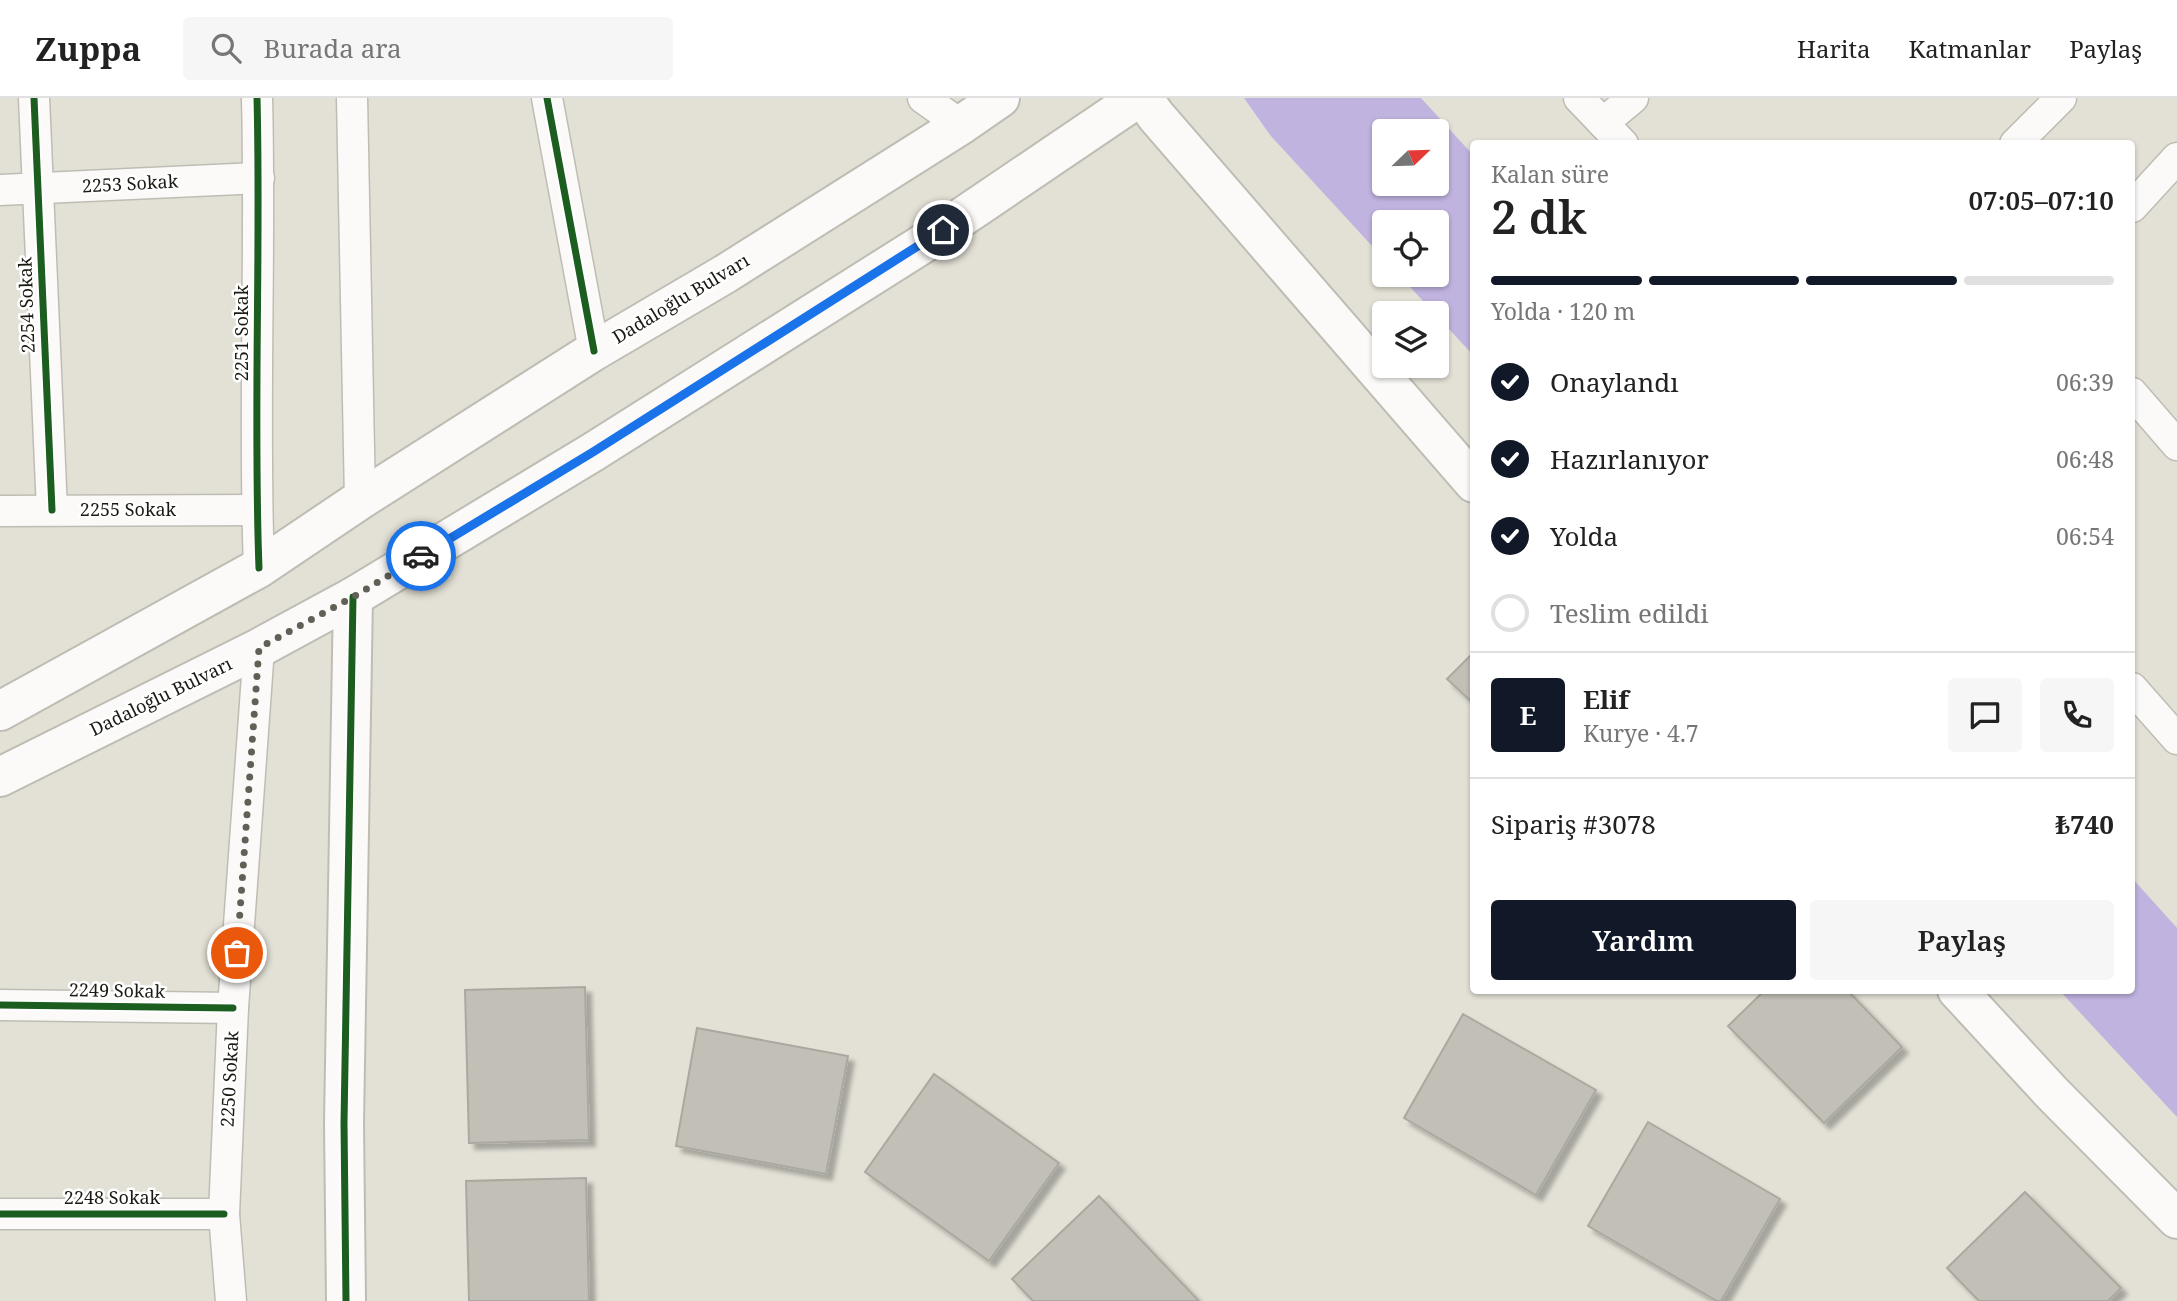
<!DOCTYPE html>
<html lang="tr">
<head>
<meta charset="utf-8">
<style>
	:root { --surface:#fff; --page:#f6f6f6; --text:#222; --muted:#767676; --line:#e0e0e0; --accent:#111827 }
	body { margin:0; font-family:"Noto Serif",serif; background:var(--page); color:var(--text); height:100vh; display:flex; flex-direction:column; font-size:26px; white-space:nowrap }
	* { box-sizing:border-box; margin:0 }
	p { font-size:23px; color:var(--muted) }
	.icon { flex:none; width:38px; height:38px; fill:none; stroke:currentColor; stroke-width:2; stroke-linecap:round; stroke-linejoin:round }
	.map { position:relative; flex:1; overflow:hidden }
	.drawer { position:absolute; left:1470px; top:42px; width:665px; height:854px; display:flex; flex-direction:column; background:var(--surface); border-radius:7px; box-shadow:0 2px 5px #0004 }
	.drawer>* { flex:none }
	.needle { width:46px; rotate:67deg }
	.tools { position:absolute; left:1372px; top:21px; display:grid; gap:14px }
	.tools a { display:grid; place-items:center; width:77px; height:77px; border-radius:7px; background:var(--surface); box-shadow:0 2px 5px #0004; font-size:35px }
	.pin { position:absolute; display:grid; place-items:center; width:60px; height:60px; color:#fff; margin:-30px; border:4px solid #fff; border-radius:50%; box-shadow:0 2px 7px #0007 }
	.courier { position:absolute; display:grid; place-items:center; width:70px; height:70px; margin:-35px; border:5px solid #1a73e8; border-radius:50%; background:#fff; color:#222; box-shadow:0 2px 9px #0007 }
	.overview em { font-style:normal; font-weight:600 }
	.overview div { display:flex; flex-direction:column-reverse }
	.overview { display:flex; align-items:center; justify-content:space-between; height:119px; padding:0 21px }
	h1 { font-size:46px; font-weight:600; line-height:52px }
	.bar { display:grid; grid-template-columns:repeat(4,1fr); gap:10px 7px; align-content:center; height:84px; padding:0 21px }
	.bar i { height:9px; border-radius:5px; background:var(--line) }
	.bar .on { background:var(--accent) }
	.bar p { grid-column:span 4 }
	.line { display:flex; align-items:center; gap:18px; padding:0 21px; border-top:2px solid var(--line) }
	.line div { flex:1 }
	.round { display:grid; place-items:center; flex:none; width:74px; height:74px; border-radius:7px; background:var(--page) }
	ol { padding:0 21px; list-style:none }
	li { display:flex; align-items:center; gap:21px; height:77px }
	li p { margin-inline-start:auto }
	li .icon { padding:7px; border-radius:50%; background:var(--accent); color:#fff; stroke-width:4 }
	li:last-child { color:var(--muted) }
	li i { width:38px; height:38px; border:4px solid var(--line); border-radius:50% }
	.button { display:flex; gap:14px; margin-top:auto; padding:14px 21px }
	.button a { flex:1; height:80px; border-radius:7px; background:var(--accent); color:#fff; font-size:28px; font-weight:600; line-height:80px; text-align:center }
	.button a+a { background:var(--page); color:var(--text) }
	header { display:flex; align-items:center; gap:42px; box-sizing:border-box; height:98px; padding:0 35px; background:var(--surface); border-bottom:2px solid var(--line) }
	header strong { font-size:33px }
	nav { display:flex; gap:38px; margin-inline-start:auto; font-size:24px }
	.search { width:490px; height:63px; background:var(--page); display:flex; align-items:center; gap:18px; box-sizing:border-box; padding:0 24px; border-radius:7px; color:var(--muted); font-size:26px }
	.map>svg:first-child { display:block }
</style>
</head>
<body>
<header>
<strong>Zuppa</strong>
<div class="search"><svg class="icon" aria-label="search" viewBox="0 0 24 24"><circle cx="10" cy="10" r="6"/><path d="M15 15l6 6"/></svg>Burada ara</div>
<nav><a>Harita</a><a>Katmanlar</a><a>Paylaş</a></nav>
</header>
<div class="map">
<svg width="2177" height="1203" viewBox="0 0 2177 1203">
	<defs>
		<filter id="shadow"><feDropShadow dx="6" dy="6" stdDeviation="2" flood-color="#0004"/></filter>
	</defs>
	<rect width="100%" height="100%" fill="#e3e1d6"/>
	<g fill="#c0b3df" fill-rule="evenodd">
		<path d="M1244,0H1421L1473,57V257L1399,177H1437V124H1384V161L1270,37ZM1384,33H1437V86H1384Z"/>
		<path d="M2132,780L2177,830V1019L2060,893L2132,892Z"/>
	</g>
	<g fill="#c1bfb6" stroke="#aaa8a0" stroke-width="2" filter="url(#shadow)">
		<path d="M1474,554V606L1447,581Z"/>
		<path d="M585,889L589,1042L469,1045L465,892Z"/>
		<path d="M1765,892H1847L1902,949L1824,1025L1728,928Z"/>
		<path d="M1463,916L1596,992L1536,1097L1404,1020Z"/>
		<path d="M697,930L848,958L826,1076L676,1048Z"/>
		<path d="M934,976L1059,1065L989,1163L865,1074Z"/>
		<path d="M1648,1024L1780,1101L1721,1203H1717L1588,1128Z"/>
		<path d="M586,1080L589,1203H469L466,1083Z"/>
		<path d="M2025,1094L2121,1190L2108,1203H1979L1947,1170Z"/>
		<path d="M1099,1098L1199,1203H1033L1012,1181Z"/>
	</g>
	<g fill="none" stroke-linecap="round" stroke-linejoin="round">
		<g stroke="#bebdb4" stroke-width="33">
			<g id="street">
				<path d="M34,0L52,412"/>
				<path d="M257,0C261,157 253,314 259,470"/>
				<path d="M352,0L360,402"/>
				<path d="M547,0L594,253"/>
				<path d="M923,0L961,27"/>
				<path d="M1579,0L1623,46"/>
				<path d="M1603,25L1633,0"/>
				<path d="M2015,46L2061,0"/>
				<path d="M0,92L259,80"/>
				<path d="M2132,109L2177,60"/>
				<path d="M2132,295L2177,347"/>
				<path d="M0,413L257,412"/>
				<path d="M2132,590L2177,641"/>
				<path d="M0,907L233,910"/>
				<path d="M0,1116H224"/>
				<path d="M231,1203L224,1116L233,910L259,550"/>
			</g>
		</g>
		<g stroke="#bebdb4" stroke-width="42">
			<g id="secondary">
				<path d="M1143,0L1156,18L1474,385"/>
				<path d="M0,613L259,470L360,402L594,253L725,176L961,27L1000,0"/>
				<path d="M0,679L259,550L353,499L593,354L921,147L1138,0"/>
				<path d="M1957,892L2051,994L2177,1121"/>
				<path d="M346,1203L344,1025L353,499"/>
			</g>
		</g>
		<use href="#street" stroke="#fbfaf9" stroke-width="30"/>
		<use href="#secondary" stroke="#fbfaf9" stroke-width="38"/>
		<g stroke="#fff" stroke-width="11">
			<g id="cycleway">
				<path d="M34,0L52,412"/>
				<path d="M257,0C261,157 253,314 259,470"/>
				<path d="M547,0L594,253"/>
				<path d="M0,907L233,910"/>
				<path d="M0,1116H224"/>
				<path d="M346,1203L344,1025L353,499"/>
			</g>
		</g>
		<use href="#cycleway" stroke="#1b5e20" stroke-width="7"/>
	</g>
	<g fill="none" stroke-linecap="round" stroke-linejoin="round">
		<path stroke="#616057" stroke-width="7" stroke-dasharray="0 12.6" d="M237,855L259,550L353,499L421,458"/>
		<path stroke="#1a73e8" stroke-width="9" d="M421,458L593,354L943,132"/>
	</g>
	<g text-anchor="middle" stroke-width="5" stroke-linejoin="round" paint-order="stroke">
		<g font-size="18" fill="#1b1a12" stroke="#fff">
			<text transform="translate(130 86) rotate(-3)" y="6">2253 Sokak</text>
			<text transform="translate(681 201) rotate(-31)" y="6">Dadaloğlu Bulvarı</text>
			<text transform="translate(27 207) rotate(-92)" y="6">2254 Sokak</text>
			<text transform="translate(242 235) rotate(-90)" y="6">2251 Sokak</text>
			<text x="128" y="418">2255 Sokak</text>
			<text transform="translate(161 599) rotate(-26)" y="6">Dadaloğlu Bulvarı</text>
			<text transform="translate(117 893) rotate(1)" y="6">2249 Sokak</text>
			<text transform="translate(230 981) rotate(-87)" y="6">2250 Sokak</text>
			<text x="112" y="1106">2248 Sokak</text>
		</g>
	</g>
</svg>
<div class="tools">
<a><svg class="needle" viewBox="-14 -14 28 28"><path d="M0-13l5 13h-10z" fill="#e53935"/><path d="M0 13l5-13h-10z" fill="#767676"/></svg></a>
<a><svg class="icon" aria-label="locate" viewBox="0 0 24 24"><circle cx="12" cy="12" r="6"/><path d="M12 2v4M12 18v4M2 12h4M18 12h4"/></svg></a>
<a><svg class="icon" aria-label="layers" viewBox="0 0 24 24"><path d="M12 4l9 5-9 5-9-5zM3 14l9 5 9-5"/></svg></a>
</div>
<div class="pin" style="left:237px;top:855px;background:#ea580c"><svg class="icon" aria-label="bag" viewBox="0 0 24 24"><path d="M5 8h14l-1 12H6zM9 8a3 3 0 0 1 6 0"/></svg></div>
<div class="pin" style="left:943px;top:132px;background:#1f2937"><svg class="icon" aria-label="home" viewBox="0 0 24 24"><path d="M3 11l9-7 9 7M6 9v11h12V9"/></svg></div>
<div class="courier" style="left:421px;top:458px"><svg class="icon" aria-label="car" viewBox="0 0 24 24"><path d="M5 17H2v-5l4-1 3-4h7l3 4 3 1v5h-3M9 17h6M6 11h13"/><circle cx="7" cy="17" r="2"/><circle cx="17" cy="17" r="2"/></svg></div>
<section class="drawer">
<div class="overview"><div><h1>2 dk</h1><p>Kalan süre</p></div><em>07:05–07:10</em></div>
<div class="bar"><i class="on"></i><i class="on"></i><i class="on"></i><i></i><p>Yolda · 120 m</p></div>
<ol>
<li><svg class="icon" aria-label="check" viewBox="0 0 24 24"><path d="M5 12l5 5 9-10"/></svg>Onaylandı<p>06:39</p></li>
<li><svg class="icon" aria-label="check" viewBox="0 0 24 24"><path d="M5 12l5 5 9-10"/></svg>Hazırlanıyor<p>06:48</p></li>
<li><svg class="icon" aria-label="check" viewBox="0 0 24 24"><path d="M5 12l5 5 9-10"/></svg>Yolda<p>06:54</p></li>
<li><i></i>Teslim edildi</li>
</ol>
<div class="line" style="height:126px"><b class="round" style="background:var(--accent);color:#fff">E</b><div><b>Elif</b><p>Kurye · 4.7</p></div><a class="round"><svg class="icon" aria-label="chat" viewBox="0 0 24 24"><path d="M4 5h16v11H9l-5 4z"/></svg></a><a class="round"><svg class="icon" aria-label="phone" viewBox="0 0 24 24"><path d="M5 4h4l2 5-3 2q2 4 5 5l2-3 5 2v4C11 20 4 13 5 4z"/></svg></a></div>
<div class="line" style="height:91px"><div>Sipariş #3078</div><b>₺740</b></div>
<div class="button"><a>Yardım</a><a>Paylaş</a></div>
</section>
</div>
</body>
</html>
